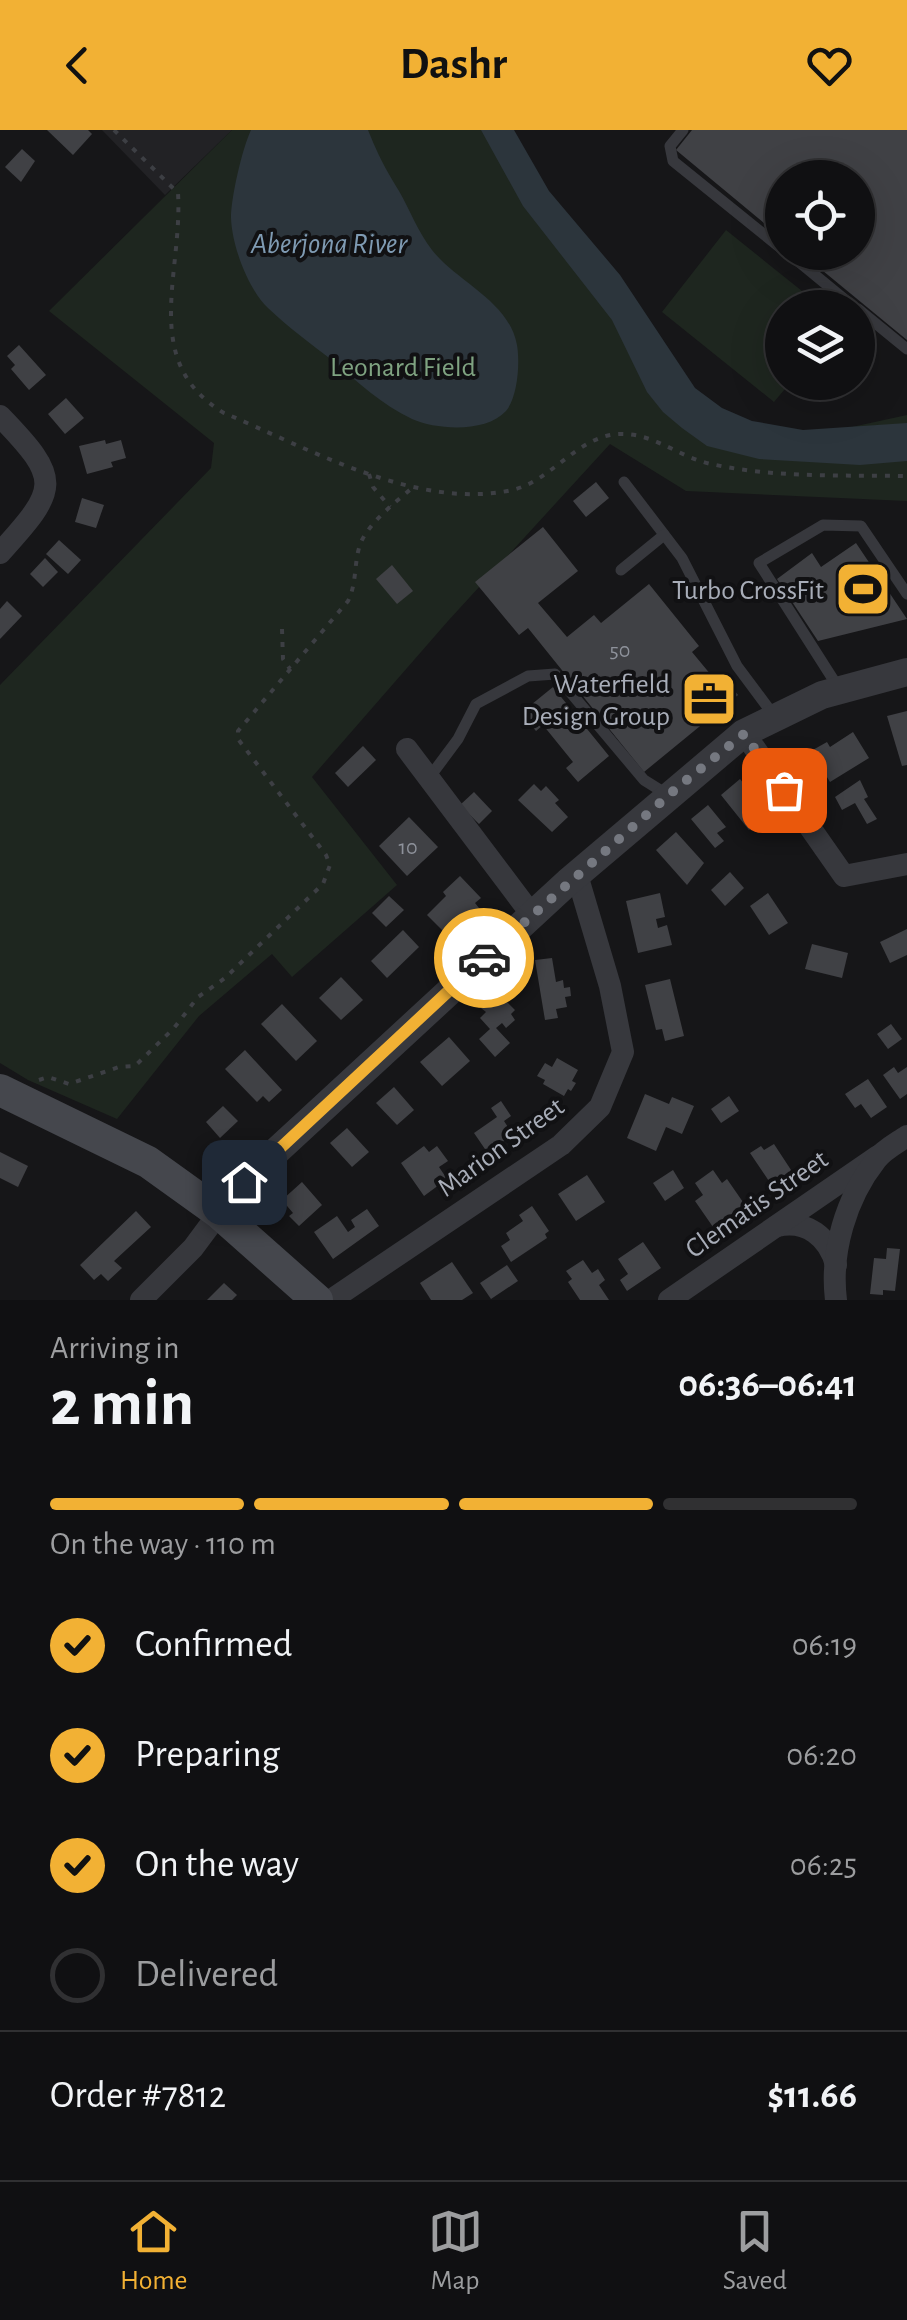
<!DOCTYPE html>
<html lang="en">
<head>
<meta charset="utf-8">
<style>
	:root { --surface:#101012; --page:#19191b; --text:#f1f3f6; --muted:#9c9d9f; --line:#303032; --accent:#f2b134 }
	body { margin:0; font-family:"Alegreya Sans",sans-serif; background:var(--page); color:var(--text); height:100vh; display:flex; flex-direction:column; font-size:38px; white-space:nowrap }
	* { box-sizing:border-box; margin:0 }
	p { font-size:32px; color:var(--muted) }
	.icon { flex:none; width:55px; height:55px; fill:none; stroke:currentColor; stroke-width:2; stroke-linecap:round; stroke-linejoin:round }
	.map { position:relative; height:1170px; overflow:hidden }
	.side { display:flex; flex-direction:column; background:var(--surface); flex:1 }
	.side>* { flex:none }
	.controls { position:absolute; left:765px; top:30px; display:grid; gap:20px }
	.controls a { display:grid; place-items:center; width:110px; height:110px; border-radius:50%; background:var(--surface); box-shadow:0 10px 40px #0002,0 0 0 2px var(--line); font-size:50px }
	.pin { position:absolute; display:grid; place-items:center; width:85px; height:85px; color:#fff; margin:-42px; border-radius:20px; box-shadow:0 5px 15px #0006 }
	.courier { position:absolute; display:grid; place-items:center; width:100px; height:100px; margin:-50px; border:8px solid #f2b134; border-radius:50%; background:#fff; color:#222; box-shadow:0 2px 12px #0007 }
	.overview em { font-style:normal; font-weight:700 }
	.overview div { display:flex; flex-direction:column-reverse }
	.overview { display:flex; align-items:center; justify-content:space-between; height:170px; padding:0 50px }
	h1 { font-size:65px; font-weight:700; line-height:75px }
	.bar { display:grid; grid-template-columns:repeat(4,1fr); gap:15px 10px; align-content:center; height:120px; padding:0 50px }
	.bar i { height:12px; border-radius:8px; background:var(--line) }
	.bar .on { background:var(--accent) }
	.bar p { grid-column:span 4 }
	.line { display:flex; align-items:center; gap:25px; padding:0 50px; border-top:2px solid var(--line) }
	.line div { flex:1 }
	ol { padding:0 50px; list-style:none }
	li { display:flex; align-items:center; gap:30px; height:110px }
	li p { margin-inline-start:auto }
	li .icon { padding:10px; border-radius:50%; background:var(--accent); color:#111; stroke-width:4 }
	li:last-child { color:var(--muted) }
	li i { width:55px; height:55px; border:5px solid var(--line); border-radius:50% }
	header { display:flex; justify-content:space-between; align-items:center; height:130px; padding:0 50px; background:var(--accent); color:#111; font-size:45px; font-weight:700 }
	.menu { display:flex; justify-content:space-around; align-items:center; height:140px; border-top:2px solid var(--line); background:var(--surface); font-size:28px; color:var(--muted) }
	.menu a { display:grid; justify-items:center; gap:5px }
	.menu .on { color:var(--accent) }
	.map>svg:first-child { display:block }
</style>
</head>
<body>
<header><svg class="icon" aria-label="back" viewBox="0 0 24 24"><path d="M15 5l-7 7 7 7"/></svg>Dashr<svg class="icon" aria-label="heart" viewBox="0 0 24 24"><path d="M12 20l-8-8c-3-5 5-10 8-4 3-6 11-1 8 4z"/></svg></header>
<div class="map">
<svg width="907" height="1170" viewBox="0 0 907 1170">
	<rect width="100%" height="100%" fill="#161618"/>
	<path fill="#222225" d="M102,0H232L165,65Z"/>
	<g fill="#1e261f">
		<path d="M232,0H499L687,286L806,307L907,285V371L686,361L610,314L448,491L312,647L397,755L292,847L272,824L199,886L117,989L28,950L0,933V555L211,338L214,313L49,181Z"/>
		<path d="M726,100L822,177L782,178V252L790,253L774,272L662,182Z"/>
	</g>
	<g fill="#2c353c">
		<path d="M251,0H368C378,25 385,38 399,61C410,80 418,102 432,120C457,152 509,171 517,215C520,232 518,267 506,281C486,303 437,300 412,289C382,275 358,252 333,231C311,214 288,197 268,178C248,159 232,116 231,88C231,68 242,19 251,0Z"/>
		<path d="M481,0H514L549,61L620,145L695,258L722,278L752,291L803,300L907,293V331L860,335L759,329L707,316L682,298L663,282L647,262L612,190L523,76Z"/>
	</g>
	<g fill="#404145">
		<path d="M47,0H88L92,4L73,25Z"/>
		<path d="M692,0H907V210L800,122H858V48H782V108L676,20Z"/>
		<path d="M22,19L35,31L21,52L5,37Z"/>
		<path d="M19,215L46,245L29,260L11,239L15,235L7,226Z"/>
		<path d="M66,268L84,288L65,304L48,284Z"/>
		<path d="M105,310L106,314L121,310L126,328L111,332L113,337L87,344L79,316Z"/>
		<path d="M596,352L609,368L586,387L573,371Z"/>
		<path d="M82,368L104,375L96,398L75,392Z"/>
		<path d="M543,397L578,441L538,473L567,507L594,485L601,493L649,454L699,516L692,522L716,551L723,546L738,565L644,642L528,498L519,505L475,452Z"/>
		<path d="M59,410L81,430L68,444L46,424Z"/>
		<path d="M856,413L907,489L818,511L777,449L812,423L821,437Z"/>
		<path d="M45,428L58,442L43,457L30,444Z"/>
		<path d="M392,435L413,461L397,474L376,449Z"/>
		<path d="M7,471L22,486L0,509V479Z"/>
		<path d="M553,557L609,626L578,652L566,638L573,632L543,595L536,601L521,583Z"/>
		<path d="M907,581V635L902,636L887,586Z"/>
		<path d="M853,602L869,628L830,652L811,621L827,612L830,617Z"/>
		<path d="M363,616L376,630L348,657L335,643Z"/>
		<path d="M740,649L755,668L748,674L761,690L749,700L721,665Z"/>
		<path d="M860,650L868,667L864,669L877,689L867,694L855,673L842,680L835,667Z"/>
		<path d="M534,654L541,661L546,656L559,670L555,673L568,687L552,702L518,670Z"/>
		<path d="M474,662L492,681L479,694L460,675Z"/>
		<path d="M708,675L726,697L717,703L724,711L715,718L691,689Z"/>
		<path d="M409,687L438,717L407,746L379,716Z"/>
		<path d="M676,702L704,733L687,755L656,720Z"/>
		<path d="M730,742L744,758L725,776L711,760Z"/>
		<path d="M460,746L481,768L475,773L479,778L465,792L461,788L445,803L427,785L446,766L443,762Z"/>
		<path d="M660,763L665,787L656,789L658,798L667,795L672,815L638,823L626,771Z"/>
		<path d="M768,763L788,793L769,805L750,776Z"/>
		<path d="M389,766L404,780L386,797L372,783Z"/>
		<path d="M907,799V825L890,833L880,812Z"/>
		<path d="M403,800L419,817L387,848L371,831Z"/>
		<path d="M812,814L848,823L842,848L805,839Z"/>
		<path d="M552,828L556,852L563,850L564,858L570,857L571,866L565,867L567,877L556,879L558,888L545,890L535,830Z"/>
		<path d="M341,847L363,870L341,890L319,868Z"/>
		<path d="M670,849L684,906L665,911L662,899L656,900L645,855Z"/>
		<path d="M502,867L515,880L511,884L515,890L506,898L502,893L496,898L510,913L495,927L479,909L490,899L480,888L486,882L481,878L491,869L495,873Z"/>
		<path d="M282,874L317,911L296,931L261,894Z"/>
		<path d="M891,894L902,909L888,919L877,904Z"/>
		<path d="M449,907L470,931L442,956L420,932Z"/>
		<path d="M245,920L282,960L269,972L263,966L257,972L225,939Z"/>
		<path d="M557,928L578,940L572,951L576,953L571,961L568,959L564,966L543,954L545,950L537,946L545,933L552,937Z"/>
		<path d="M894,937L898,943L907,937V964L900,969L883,945Z"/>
		<path d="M868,949L887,977L871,988L861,974L855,978L845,964Z"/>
		<path d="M394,957L414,980L397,995L376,973Z"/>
		<path d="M645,964L669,974L672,967L694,976L682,1004L666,997L656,1021L627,1008Z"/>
		<path d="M729,966L739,981L721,993L711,979Z"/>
		<path d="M501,971L511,986L504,991L513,1005L487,1022L474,1003L497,987L491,978Z"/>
		<path d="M223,976L238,991L220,1008L206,992Z"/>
		<path d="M347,998L369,1022L352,1037L330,1013Z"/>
		<path d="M774,1014L793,1043L773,1057L750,1023L761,1016L764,1020Z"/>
		<path d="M424,1016L429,1022L437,1016L448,1031L439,1037L447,1049L424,1066L401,1033Z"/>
		<path d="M0,1022L28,1036L18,1057L0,1048Z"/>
		<path d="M673,1040L684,1058L665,1071L653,1053Z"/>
		<path d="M713,1040L722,1053L727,1049L745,1075L713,1097L695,1071L703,1065L695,1053Z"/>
		<path d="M587,1045L605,1072L576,1091L558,1064Z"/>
		<path d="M302,1052L322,1075L299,1096L289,1086L293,1083L282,1070Z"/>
		<path d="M532,1076L549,1101L545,1104L547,1108L511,1132L501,1116L510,1110L506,1103L523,1091L519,1085Z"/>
		<path d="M367,1079L379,1096L333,1129L314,1102L337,1086L348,1102L355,1097L351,1090Z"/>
		<path d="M136,1081L151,1097L114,1131L122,1138L108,1151L101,1144L94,1150L80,1135Z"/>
		<path d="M643,1112L661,1138L627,1161L620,1150L628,1144L618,1129Z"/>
		<path d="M887,1118L900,1119L895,1161L883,1160V1165L870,1164L874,1128L886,1129Z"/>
		<path d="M583,1130L592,1143L598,1139L605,1150L599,1155L609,1170H580L568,1152L572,1149L566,1141Z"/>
		<path d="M452,1132L473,1163L462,1170H431L420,1153Z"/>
		<path d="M507,1135L518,1151L491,1169L480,1153Z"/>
		<path d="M224,1153L237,1165L232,1170H207Z"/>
	</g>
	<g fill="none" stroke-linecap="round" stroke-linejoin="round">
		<g stroke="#3d3f44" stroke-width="4" stroke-dasharray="5 8" stroke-linecap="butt">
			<path d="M114,0L178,63C183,144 139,232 224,283C308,318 418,381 512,360C552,351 576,307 618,304C653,302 678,327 711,334C775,348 842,345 907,346"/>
			<path d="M369,344L373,357L390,377"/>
			<path d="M282,499L283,529L290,539"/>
			<path d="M39,950L48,947L69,954L119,937L135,936L174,898L198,867L225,848L323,754L330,735L326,725L238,609V601L348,471C358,451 353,429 362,410C373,389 395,373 412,358"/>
		</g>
		<g stroke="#37383d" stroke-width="11">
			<path d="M683,0L670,16L673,31L782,119"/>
			<path d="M787,122L855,178"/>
			<path d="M858,179L907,219"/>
			<path d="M624,352L682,428L737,536L775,587"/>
			<path d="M621,440L664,405"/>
			<path d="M838,557L759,433L823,395L861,396L907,464"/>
			<path d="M429,648L458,609L476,574L528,546L555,544L644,650L668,665"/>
		</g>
		<g stroke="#37383d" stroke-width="22">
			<path d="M0,286C62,350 59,358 0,423"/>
			<path d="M744,603L844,746L907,734"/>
			<path d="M407,619L532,785"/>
			<path d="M777,1096C806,1089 829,1107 836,1135"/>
			<path d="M141,1170L193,1118L219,1083"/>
			<path d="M331,1170L561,1015L600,977L623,922L610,856L577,745"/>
			<path d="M669,1170L878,1026"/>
			<path d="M836,1170C830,1122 846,1068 876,1030C883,1020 897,1013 907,1006"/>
		</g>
		<path stroke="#37383d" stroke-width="28" d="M219,1083L243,1052L568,752L744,603L822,565L907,542"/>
		<path stroke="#45474d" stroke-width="32" d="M0,960L148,1032L219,1083L317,1170"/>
	</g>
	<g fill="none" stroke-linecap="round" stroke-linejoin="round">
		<path stroke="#757880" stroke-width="10" stroke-dasharray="0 18" d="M484,828L678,657L744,604L784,660"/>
		<path stroke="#f2b134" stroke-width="12" d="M244,1052L484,828"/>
	</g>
	<defs>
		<g id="stadium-square" transform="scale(2.875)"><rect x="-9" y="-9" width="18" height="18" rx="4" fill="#f2b134" stroke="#111113"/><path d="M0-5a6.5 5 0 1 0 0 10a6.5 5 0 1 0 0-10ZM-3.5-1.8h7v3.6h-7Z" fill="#111"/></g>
		<g id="office-square" transform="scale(2.875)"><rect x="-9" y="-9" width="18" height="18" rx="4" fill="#f2b134" stroke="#111113"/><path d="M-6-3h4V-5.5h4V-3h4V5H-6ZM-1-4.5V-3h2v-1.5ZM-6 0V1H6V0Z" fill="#111"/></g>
	</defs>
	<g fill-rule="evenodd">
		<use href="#stadium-square" x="863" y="459"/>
		<use href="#office-square" x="709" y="569"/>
	</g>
	<g text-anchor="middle" stroke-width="8" stroke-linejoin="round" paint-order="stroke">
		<g font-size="22" fill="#8e929b">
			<text x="620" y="527">50</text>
			<text x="408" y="724">10</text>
		</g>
		<g font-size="28" fill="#7fa381" stroke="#111113">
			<text x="403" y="246">Leonard Field</text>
		</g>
		<g font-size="28" fill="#a8adb8" stroke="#111113" text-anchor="end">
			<text x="824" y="469">Turbo CrossFit</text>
			<text x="670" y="563">Waterfield<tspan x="670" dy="32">Design Group</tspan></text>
		</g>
		<g font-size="28" fill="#a8adb8" stroke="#111113">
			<text transform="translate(500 1016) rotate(-36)" y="10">Marion Street</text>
			<text transform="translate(756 1073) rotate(-35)" y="10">Clematis Street</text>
		</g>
		<g font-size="30" font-style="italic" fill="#7f9bb3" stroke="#111113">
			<text x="329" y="123">Aberjona River</text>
		</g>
	</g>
</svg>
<div class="controls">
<a><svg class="icon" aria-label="locate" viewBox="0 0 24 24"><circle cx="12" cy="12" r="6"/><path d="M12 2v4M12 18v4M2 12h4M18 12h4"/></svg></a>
<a><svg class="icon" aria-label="layers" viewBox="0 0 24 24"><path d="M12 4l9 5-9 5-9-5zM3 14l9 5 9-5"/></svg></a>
</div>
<div class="pin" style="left:784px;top:660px;background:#ea580c"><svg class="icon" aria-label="bag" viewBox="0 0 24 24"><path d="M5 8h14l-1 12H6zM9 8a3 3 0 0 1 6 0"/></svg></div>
<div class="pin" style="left:244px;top:1052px;background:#1f2937"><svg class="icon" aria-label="home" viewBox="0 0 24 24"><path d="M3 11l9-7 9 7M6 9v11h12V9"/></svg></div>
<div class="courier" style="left:484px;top:828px"><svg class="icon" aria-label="car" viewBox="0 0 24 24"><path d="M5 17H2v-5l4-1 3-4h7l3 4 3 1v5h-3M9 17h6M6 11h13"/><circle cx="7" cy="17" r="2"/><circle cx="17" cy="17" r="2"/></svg></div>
</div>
<section class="side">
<div class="overview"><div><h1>2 min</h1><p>Arriving in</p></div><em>06:36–06:41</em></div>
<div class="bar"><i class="on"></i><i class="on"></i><i class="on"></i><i></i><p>On the way · 110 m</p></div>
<ol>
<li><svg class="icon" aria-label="check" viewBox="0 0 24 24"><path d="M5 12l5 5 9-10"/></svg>Confirmed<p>06:19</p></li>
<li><svg class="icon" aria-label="check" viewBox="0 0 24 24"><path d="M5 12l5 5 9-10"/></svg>Preparing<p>06:20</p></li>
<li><svg class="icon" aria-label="check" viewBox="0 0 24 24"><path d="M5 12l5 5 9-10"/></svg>On the way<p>06:25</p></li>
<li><i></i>Delivered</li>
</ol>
<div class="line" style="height:130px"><div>Order #7812</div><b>$11.66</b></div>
</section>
<nav class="menu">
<a class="on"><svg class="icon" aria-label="home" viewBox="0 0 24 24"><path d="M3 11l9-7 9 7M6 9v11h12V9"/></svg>Home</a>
<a><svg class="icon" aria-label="map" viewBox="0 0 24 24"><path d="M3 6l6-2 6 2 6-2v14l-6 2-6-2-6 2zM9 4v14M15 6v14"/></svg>Map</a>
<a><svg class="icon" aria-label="saved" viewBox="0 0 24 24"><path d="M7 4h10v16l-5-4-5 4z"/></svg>Saved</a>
</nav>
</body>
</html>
